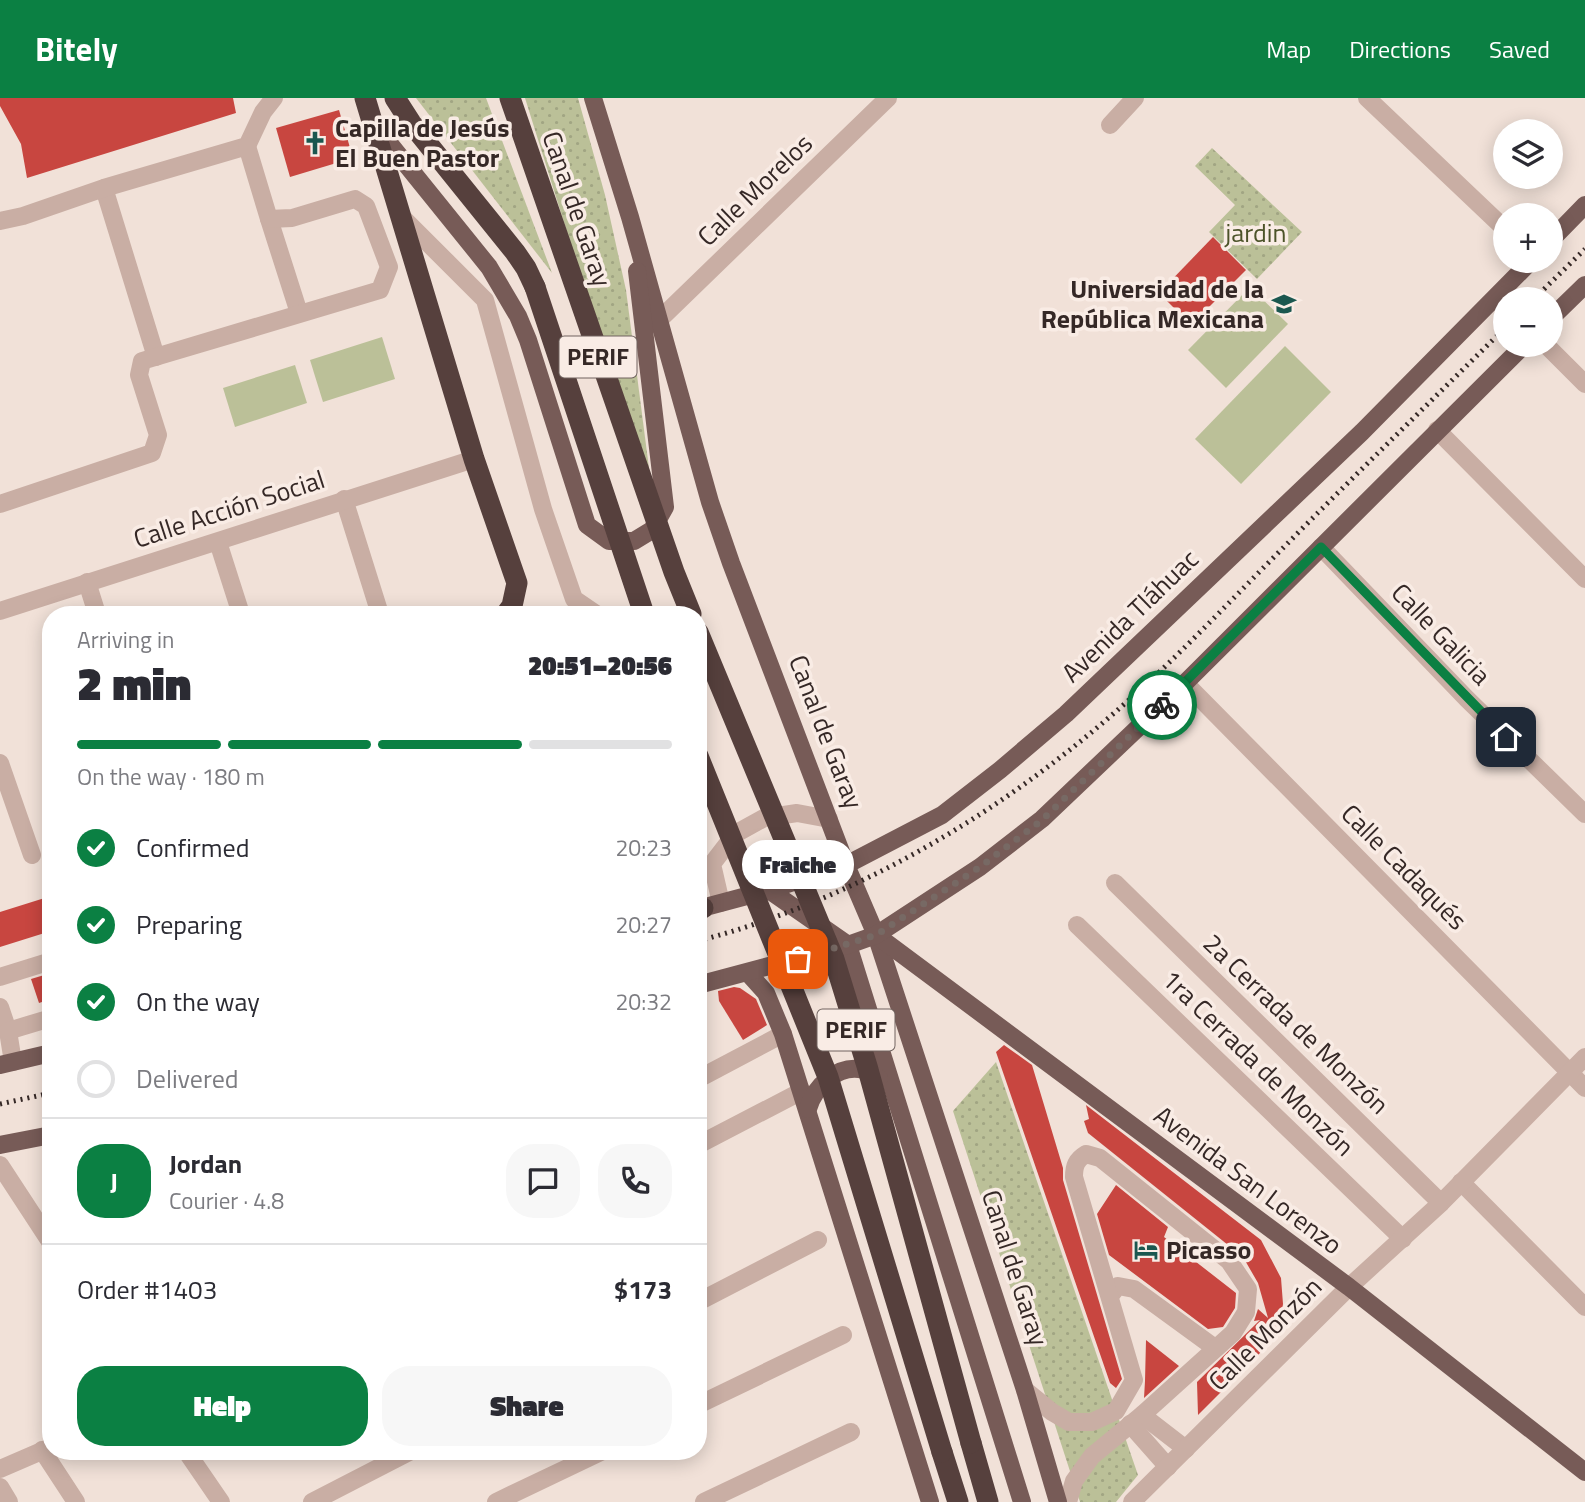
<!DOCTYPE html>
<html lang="en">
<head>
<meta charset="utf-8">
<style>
	:root { --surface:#fff; --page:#f7f7f7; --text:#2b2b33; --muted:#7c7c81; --line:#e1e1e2; --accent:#0b8043 }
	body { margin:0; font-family:"Titillium Web",sans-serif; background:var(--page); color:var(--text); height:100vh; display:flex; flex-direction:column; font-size:26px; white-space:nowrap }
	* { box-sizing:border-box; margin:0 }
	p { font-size:23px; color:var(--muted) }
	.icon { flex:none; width:38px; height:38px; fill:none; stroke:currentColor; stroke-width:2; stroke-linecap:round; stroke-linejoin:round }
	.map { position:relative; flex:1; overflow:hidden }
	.panel { position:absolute; left:42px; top:508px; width:665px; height:854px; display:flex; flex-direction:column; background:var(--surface); border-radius:28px; box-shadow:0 4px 18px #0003 }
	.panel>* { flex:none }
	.buttons { position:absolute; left:1493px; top:21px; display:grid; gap:14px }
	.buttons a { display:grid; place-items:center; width:70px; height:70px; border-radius:50%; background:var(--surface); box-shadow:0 4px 18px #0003; font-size:35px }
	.pin { position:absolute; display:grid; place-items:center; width:60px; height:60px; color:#fff; margin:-30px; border-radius:14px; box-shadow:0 4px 10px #0006 }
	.courier { position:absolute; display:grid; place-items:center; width:70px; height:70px; margin:-35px; border:5px solid #0b8043; border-radius:50%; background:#fff; color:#222; box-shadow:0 2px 9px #0007 }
	.bubble { position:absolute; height:49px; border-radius:24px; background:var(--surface); box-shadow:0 4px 18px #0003; font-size:23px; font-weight:800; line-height:49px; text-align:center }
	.head em { font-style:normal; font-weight:800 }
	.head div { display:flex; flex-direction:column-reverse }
	.head { display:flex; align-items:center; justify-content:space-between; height:119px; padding:0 35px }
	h1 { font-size:46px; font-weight:800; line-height:52px }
	.bar { display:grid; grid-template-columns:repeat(4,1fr); gap:10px 7px; align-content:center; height:84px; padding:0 35px }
	.bar i { height:9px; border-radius:5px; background:var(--line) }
	.bar .active { background:var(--accent) }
	.bar p { grid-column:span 4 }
	.line { display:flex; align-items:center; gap:18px; padding:0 35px; border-top:2px solid var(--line) }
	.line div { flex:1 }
	.round { display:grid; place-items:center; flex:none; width:74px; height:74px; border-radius:28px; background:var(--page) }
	ol { padding:0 35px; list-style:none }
	li { display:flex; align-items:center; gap:21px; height:77px }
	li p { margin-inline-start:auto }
	li .icon { padding:7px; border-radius:50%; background:var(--accent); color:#fff; stroke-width:4 }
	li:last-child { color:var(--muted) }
	li i { width:38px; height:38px; border:4px solid var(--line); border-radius:50% }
	.cta { display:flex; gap:14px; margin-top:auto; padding:14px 35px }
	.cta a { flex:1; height:80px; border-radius:28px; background:var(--accent); color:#fff; font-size:28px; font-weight:800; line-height:80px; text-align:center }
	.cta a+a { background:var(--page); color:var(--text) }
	header { display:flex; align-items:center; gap:42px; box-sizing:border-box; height:98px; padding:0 35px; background:var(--accent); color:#fff }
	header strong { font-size:33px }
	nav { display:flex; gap:38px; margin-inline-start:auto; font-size:24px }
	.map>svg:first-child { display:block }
</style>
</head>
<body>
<header>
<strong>Bitely</strong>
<nav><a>Map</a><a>Directions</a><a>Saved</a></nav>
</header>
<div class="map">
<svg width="1585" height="1404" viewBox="0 0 1585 1404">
	<defs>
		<pattern id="green-dots" width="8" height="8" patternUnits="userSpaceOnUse" patternTransform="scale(1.75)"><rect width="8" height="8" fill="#bbc098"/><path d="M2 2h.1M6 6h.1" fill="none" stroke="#a1a583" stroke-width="1.8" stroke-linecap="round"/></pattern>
	</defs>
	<rect width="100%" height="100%" fill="#f1e1d8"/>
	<g fill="url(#green-dots)">
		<path d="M416,0H486L552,175Z"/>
		<path d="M525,0H578L605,97L626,192L650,378L577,166Z"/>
		<path d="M1212,50L1302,134L1257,181L1209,134L1235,107L1195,68Z"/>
		<path d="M996,964L1138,1377L1116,1404H1080L953,1013Z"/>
	</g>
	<g fill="#bbc098">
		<path d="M1250,189L1288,226L1226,290L1188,252Z"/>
		<path d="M382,239L395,281L323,304L310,262Z"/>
		<path d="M1285,248L1331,294L1241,386L1195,341Z"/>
		<path d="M295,267L307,305L235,329L223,290Z"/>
	</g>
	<g fill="#c84640">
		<path d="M0,0H233L236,15L27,80L21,46L0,8Z"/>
		<path d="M339,12L353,60L290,79L276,30Z"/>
		<path d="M1213,139L1246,172L1191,227L1159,195Z"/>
		<path d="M51,798V833L0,849V814Z"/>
		<path d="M51,875V901L39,905L31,881Z"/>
		<path d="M734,889L740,890L756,901L767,927L743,942L719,903L718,893Z"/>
		<path d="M1004,947L1032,967L1063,1070V1082L1122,1281L1116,1290L1110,1285L996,954Z"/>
		<path d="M1086,1007L1261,1142L1281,1180L1283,1206L1281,1219L1270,1221L1278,1227L1270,1245L1198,1317L1197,1284L1260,1222L1254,1223L1258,1211L1268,1220L1258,1185L1243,1159L1088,1035L1084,1023L1089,1021Z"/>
		<path d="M1116,1087L1168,1129L1164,1139L1236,1195L1235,1210L1223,1229L1208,1231L1109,1157L1097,1116Z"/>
		<path d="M1146,1242L1179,1268L1144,1300L1145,1283Z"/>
	</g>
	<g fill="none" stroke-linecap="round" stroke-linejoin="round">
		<g stroke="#c9aea4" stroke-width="18">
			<path d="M1367,0L1505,131"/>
			<path d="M1110,27L1135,0"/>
			<path d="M104,90L156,259"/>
			<path d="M400,117L485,202L543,411L574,501L596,516"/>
			<path d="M269,121L299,215"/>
			<path d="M0,123L23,118L104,90L247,48L263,14L274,0"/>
			<path d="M659,222L888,0"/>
			<path d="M1546,247L1585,286"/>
			<path d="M1437,332L1585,481"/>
			<path d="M344,401L380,516"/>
			<path d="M0,406L152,355L158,337L139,277L142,263L380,192L389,169L366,108L355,101L292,120L269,121L247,48"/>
			<path d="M218,444L241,516"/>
			<path d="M1321,449L1467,601L1585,716"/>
			<path d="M87,484L97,516"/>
			<path d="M0,513L474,361"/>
			<path d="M1185,585L1585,990"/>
			<path d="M0,665L32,757"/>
			<path d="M1115,785L1441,1105"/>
			<path d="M721,805L712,766L735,736L764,720L797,715L829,721"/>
			<path d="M1077,827L1403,1141"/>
			<path d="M0,879L51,863"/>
			<path d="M0,909L8,933L13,964"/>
			<path d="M8,933L51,920"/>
			<path d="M698,981L783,936"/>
			<path d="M698,1047L802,993"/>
			<path d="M0,1067L51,1145"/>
			<path d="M1461,1084L1585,1209"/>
			<path d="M1110,1198L1118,1188L1134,1191L1215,1250"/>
			<path d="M698,1204L818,1142"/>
			<path d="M1025,1292L1052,1314L1069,1324H1092L1116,1313L1134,1282L1074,1079C1074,1068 1076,1062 1086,1056L1100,1060L1229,1163L1248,1191L1246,1214L1233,1235L1142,1317L1092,1358L1074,1383L1068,1404"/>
			<path d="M698,1307L843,1237"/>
			<path d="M1142,1317L1186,1351"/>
			<path d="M1130,1326L1168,1369"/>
			<path d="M42,1352L76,1404"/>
			<path d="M186,1353L221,1404"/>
			<path d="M0,1371L51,1349"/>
			<path d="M0,1389L9,1404"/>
			<path d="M312,1404L411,1353"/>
			<path d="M496,1404L603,1353"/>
			<path d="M704,1404L851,1334"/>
			<path d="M1132,1404L1349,1189L1441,1105L1585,959"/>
		</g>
		<g stroke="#775b57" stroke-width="18">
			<path d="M593,0L630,119L710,404L731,465L846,767L876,837L1025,1292L1058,1404"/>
			<path d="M376,29L489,169L518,218L528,242L587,427L609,443H634L652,432L665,409L637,173"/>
			<path d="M1550,143L1585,107"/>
			<path d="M1550,221L1585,187"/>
			<path d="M769,792L848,847L1022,1404"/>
			<path d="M698,811L769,792L846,767L942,717L1000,672L1066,616L1362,334L1531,163"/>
			<path d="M876,837L1349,1189L1585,1374"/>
			<path d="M748,875L766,895L783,936L930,1404"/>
			<path d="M698,887L848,847L876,837L980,769L1042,721L1185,585L1524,247"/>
			<path d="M0,967L51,955"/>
			<path d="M808,1011C814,989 838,965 864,972C869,974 874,978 879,980"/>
			<path d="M0,1047L51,1037"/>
		</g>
		<g stroke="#56403d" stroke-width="21">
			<path d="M365,0L474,361L517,485L512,508L506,516"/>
			<path d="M395,0L411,25L515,154L526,170L535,189"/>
			<path d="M698,810H703"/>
			<path d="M971,1345L988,1404"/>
			<path d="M942,1354L958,1404"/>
		</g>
		<g stroke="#352826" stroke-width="5" stroke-dasharray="2 5" stroke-linecap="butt">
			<path d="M1534,201L1585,151"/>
			<path d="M698,843C855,802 1000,716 1121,609C1178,559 1230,503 1283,450C1356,376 1431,303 1505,230"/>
			<path d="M0,1006L51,995"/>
		</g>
		<g stroke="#56403d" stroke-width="21">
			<path d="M510,0L674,474L691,516"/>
			<path d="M535,189L644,516"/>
			<path d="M698,534L834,861L867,968L971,1345"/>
			<path d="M698,658L828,979L942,1354"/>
		</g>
	</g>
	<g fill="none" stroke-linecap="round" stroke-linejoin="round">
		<path stroke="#776964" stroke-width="7" stroke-dasharray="0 12.6" d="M798,861L876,837L980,769L1042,722L1162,607"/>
		<path stroke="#0b8043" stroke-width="9" d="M1162,607L1321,449L1506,639"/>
	</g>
	<defs>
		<g id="church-bare" transform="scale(1.89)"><path d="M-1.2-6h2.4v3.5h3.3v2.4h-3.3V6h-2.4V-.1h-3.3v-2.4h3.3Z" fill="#1b574f" stroke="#f9ece5" stroke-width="2.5" paint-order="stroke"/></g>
		<g id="university-bare" transform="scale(1.89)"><path d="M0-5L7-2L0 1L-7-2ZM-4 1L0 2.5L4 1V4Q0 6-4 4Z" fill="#1b574f" stroke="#f9ece5" stroke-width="2.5" paint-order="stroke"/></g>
		<g id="hotel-bare" transform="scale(1.89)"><path d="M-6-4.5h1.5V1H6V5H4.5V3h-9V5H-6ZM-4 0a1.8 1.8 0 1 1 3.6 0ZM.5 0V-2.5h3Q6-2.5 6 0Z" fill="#1b574f" stroke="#f9ece5" stroke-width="2.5" paint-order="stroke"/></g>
	</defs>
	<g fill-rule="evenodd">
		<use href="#church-bare" x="315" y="45"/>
		<use href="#university-bare" x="1284" y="206"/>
		<use href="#hotel-bare" x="1146" y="1152"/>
	</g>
	<g text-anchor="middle" stroke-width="7" stroke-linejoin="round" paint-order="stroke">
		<g fill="#f9ece5" stroke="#70635f" stroke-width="2">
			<rect x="559.5" y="238.5" width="77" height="41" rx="5"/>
			<rect x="817.5" y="911.5" width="77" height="41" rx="5"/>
		</g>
		<g font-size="24" font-weight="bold" fill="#352826">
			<text x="598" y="267">PERIF</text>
			<text x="856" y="940">PERIF</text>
		</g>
		<g font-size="26" font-weight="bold" fill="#352826" stroke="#f9ece5" text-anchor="start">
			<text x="335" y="39">Capilla de Jesús<tspan x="335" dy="30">El Buen Pastor</tspan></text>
			<text x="1264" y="200" text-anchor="end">Universidad de la<tspan x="1264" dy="30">República Mexicana</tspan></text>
			<text x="1166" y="1161">Picasso</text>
		</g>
		<g font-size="26" fill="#352826" stroke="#f9ece5">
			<text transform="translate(755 92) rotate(-44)" y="9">Calle Morelos</text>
			<text transform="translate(577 111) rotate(71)" y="9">Canal de Garay</text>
			<text transform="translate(229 411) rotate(-18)" y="9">Calle Acción Social</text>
			<text transform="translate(1130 518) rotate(-44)" y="9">Avenida Tláhuac</text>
			<text transform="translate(1441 536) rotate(46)" y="9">Calle Galicia</text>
			<text transform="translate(826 634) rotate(69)" y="9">Canal de Garay</text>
			<text transform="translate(1404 769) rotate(45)" y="9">Calle Cadaqués</text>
			<text transform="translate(1296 926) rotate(44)" y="9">2a Cerrada de Monzón</text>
			<text transform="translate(1258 965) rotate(44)" y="9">1ra Cerrada de Monzón</text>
			<text transform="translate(1248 1082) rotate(37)" y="9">Avenida San Lorenzo</text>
			<text transform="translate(1015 1170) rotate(72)" y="9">Canal de Garay</text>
			<text transform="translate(1265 1236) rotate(-45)" y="9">Calle Monzón</text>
		</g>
		<g font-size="26" fill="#4c5329" stroke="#f9ece5">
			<text x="1256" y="144">jardin</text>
		</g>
	</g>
</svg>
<div class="buttons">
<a><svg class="icon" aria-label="layers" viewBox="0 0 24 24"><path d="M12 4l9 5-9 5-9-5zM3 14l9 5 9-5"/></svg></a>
<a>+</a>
<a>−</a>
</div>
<div class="pin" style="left:798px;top:861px;background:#ea580c"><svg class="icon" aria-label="bag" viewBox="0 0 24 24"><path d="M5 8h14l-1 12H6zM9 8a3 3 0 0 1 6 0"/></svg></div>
<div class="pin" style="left:1506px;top:639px;background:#1f2937"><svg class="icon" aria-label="home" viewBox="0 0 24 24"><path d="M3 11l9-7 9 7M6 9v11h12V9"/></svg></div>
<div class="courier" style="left:1162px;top:607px"><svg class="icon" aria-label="bike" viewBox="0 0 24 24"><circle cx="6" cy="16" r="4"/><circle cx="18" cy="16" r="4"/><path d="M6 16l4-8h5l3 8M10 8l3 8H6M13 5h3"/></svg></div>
<div class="bubble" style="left:742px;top:742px;width:112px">Fraiche</div>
<section class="panel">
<div class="head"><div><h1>2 min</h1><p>Arriving in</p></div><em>20:51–20:56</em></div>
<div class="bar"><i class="active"></i><i class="active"></i><i class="active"></i><i></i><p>On the way · 180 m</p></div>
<ol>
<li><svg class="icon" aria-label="check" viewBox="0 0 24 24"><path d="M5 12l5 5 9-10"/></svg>Confirmed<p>20:23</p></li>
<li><svg class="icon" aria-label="check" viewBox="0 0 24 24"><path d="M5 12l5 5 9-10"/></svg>Preparing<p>20:27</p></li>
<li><svg class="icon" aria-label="check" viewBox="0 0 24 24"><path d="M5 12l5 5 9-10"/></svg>On the way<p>20:32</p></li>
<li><i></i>Delivered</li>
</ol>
<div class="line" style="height:126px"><b class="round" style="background:var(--accent);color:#fff">J</b><div><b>Jordan</b><p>Courier · 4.8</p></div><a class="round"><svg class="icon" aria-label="chat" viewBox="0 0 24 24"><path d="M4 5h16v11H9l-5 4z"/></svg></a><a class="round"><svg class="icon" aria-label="phone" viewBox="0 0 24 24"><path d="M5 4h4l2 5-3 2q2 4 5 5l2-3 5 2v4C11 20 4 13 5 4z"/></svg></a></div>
<div class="line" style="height:91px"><div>Order #1403</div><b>$173</b></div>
<div class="cta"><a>Help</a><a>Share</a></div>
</section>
</div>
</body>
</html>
